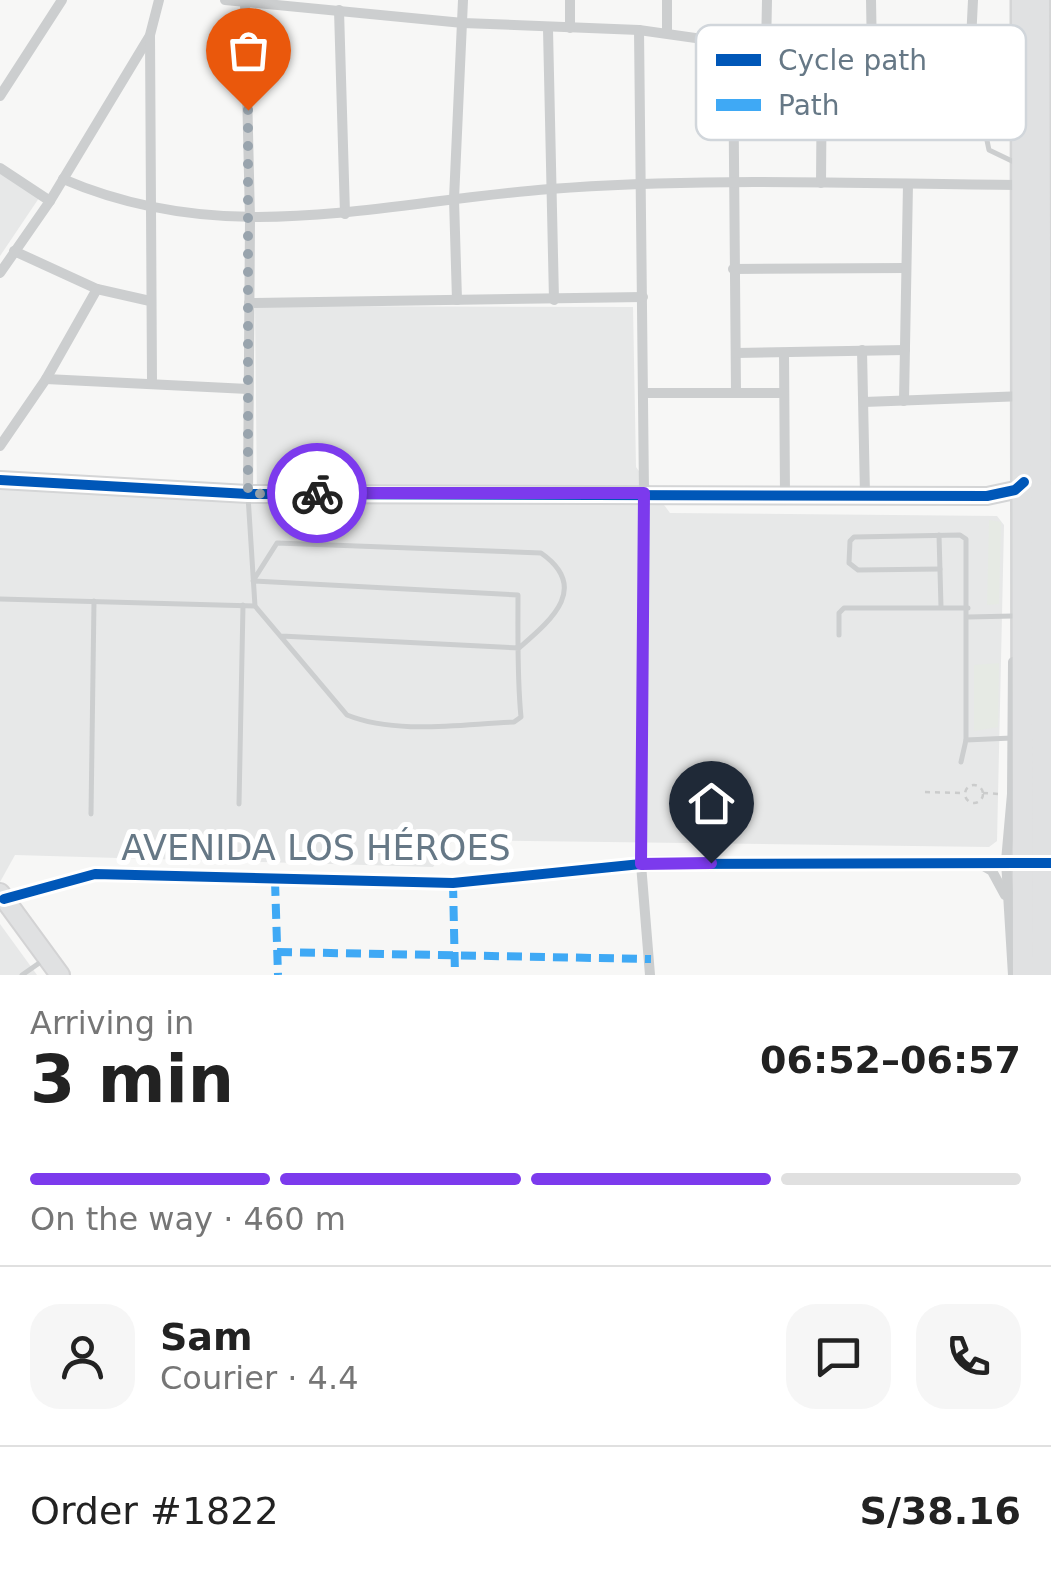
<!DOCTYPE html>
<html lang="en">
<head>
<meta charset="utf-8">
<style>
	:root { --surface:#fff; --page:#f6f6f6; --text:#222; --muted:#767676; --line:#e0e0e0; --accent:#7c3aed }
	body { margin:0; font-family:"DejaVu Sans",sans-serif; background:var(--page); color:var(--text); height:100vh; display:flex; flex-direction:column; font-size:38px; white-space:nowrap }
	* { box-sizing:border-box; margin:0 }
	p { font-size:32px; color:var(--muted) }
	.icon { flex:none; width:55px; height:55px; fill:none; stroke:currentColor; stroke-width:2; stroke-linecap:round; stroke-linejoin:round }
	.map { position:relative; height:975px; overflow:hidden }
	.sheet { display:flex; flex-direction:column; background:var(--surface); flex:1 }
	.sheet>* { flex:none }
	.pin { position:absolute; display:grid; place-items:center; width:85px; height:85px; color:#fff; margin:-102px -42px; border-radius:50% 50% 50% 0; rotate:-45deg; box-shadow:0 0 10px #0007 }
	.pin .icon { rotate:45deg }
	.courier { position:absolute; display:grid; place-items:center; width:100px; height:100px; margin:-50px; border:8px solid #7c3aed; border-radius:50%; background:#fff; color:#222; box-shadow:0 2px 12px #0007 }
	.overview em { font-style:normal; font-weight:700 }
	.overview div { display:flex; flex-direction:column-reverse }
	.overview { display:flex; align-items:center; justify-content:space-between; height:170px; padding:0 30px }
	h1 { font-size:65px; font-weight:700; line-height:75px }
	.bar { display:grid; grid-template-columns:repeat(4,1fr); gap:15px 10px; align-content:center; height:120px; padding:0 30px }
	.bar i { height:12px; border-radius:8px; background:var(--line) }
	.bar .current { background:var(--accent) }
	.bar p { grid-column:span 4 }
	.line { display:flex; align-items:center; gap:25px; padding:0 30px; border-top:2px solid var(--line) }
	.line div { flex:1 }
	.round { display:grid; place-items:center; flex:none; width:105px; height:105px; border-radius:30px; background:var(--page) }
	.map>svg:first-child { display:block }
</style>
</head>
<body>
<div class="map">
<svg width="1051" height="975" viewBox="0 0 1051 975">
	<rect width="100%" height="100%" fill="#f7f7f6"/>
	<g fill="#e7e8e8">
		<path d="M0,173L39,198L0,256Z"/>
		<path d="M255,306L633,307L636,467L670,513L997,516L1004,525L997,841L989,847L453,840L433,867L15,855L0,882V489L257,502Z"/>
		<path d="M0,924L37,975H0Z"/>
	</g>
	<g fill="#e6eae4">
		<path d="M989,520L1001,522L999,604L987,605Z"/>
		<path d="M999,663L998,727L974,731V665Z"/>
	</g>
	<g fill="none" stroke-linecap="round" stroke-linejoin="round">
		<g stroke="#d4d5d6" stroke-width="20">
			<path id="secondary" d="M0,480L248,494L987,496L1015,490L1024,482"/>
		</g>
		<g stroke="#d3d3d4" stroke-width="22">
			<path id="primary" d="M0,893L60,975"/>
		</g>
		<g stroke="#d4d5d6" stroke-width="25">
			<g id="highway">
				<path d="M1022,0L1023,975"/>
				<path d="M1039,0L1043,975"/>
			</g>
		</g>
		<g stroke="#cbcccc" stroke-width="2.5" stroke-dasharray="5 5" stroke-linecap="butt">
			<circle cx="974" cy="794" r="9"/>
			<path d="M925,792L963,793"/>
			<path d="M983,793L1000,794"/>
		</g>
		<g stroke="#cccecf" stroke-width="5">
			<path d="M928,58L957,98L988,105"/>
			<path d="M985,117L988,105L1015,95"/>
			<path d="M985,131L989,150L1014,162"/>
			<path d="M248,496L255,606L347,715C397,735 461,724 514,722L521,717C517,677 518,636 518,595L253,581L277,543L541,553C591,588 550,621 519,648L281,636"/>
			<path d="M939,535L941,607"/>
			<path d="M940,569L858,570L849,563L850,541L854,537L960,535L966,539V740"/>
			<path d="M0,599L255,606"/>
			<path d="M968,617L1013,616"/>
			<path d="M839,635V613L844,608H968"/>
			<path d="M961,762L966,740L1012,738"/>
			<path d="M239,804L243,605"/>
			<path d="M91,814L94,601"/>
			<path d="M22,975L45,959"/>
		</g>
		<g stroke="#cccecf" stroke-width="10">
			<path d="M225,0L463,23L639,30L822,56L872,54L982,62L1021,90"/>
			<path d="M667,0V33"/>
			<path d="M871,0L872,54"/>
			<path d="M245,2L250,219L248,494"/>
			<path d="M339,10L345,214"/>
			<path d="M570,28V0"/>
			<path d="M548,29L554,300"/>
			<path d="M639,30L644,493L641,864L650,975"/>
			<path d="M733,45L736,392"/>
			<path d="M766,49L767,0"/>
			<path d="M970,61L973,0"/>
			<path d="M982,62L1020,25"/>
			<path d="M0,96L62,0"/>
			<path d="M0,168L50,201"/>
			<path d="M63,179C228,250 380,202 550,189C706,177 865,184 1021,185"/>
			<path d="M821,183L822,56"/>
			<path d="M14,251L97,289L150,301"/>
			<path d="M733,269L906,268"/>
			<path d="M0,273L50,201L149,37"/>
			<path d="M457,300L454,199L463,0"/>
			<path d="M249,303L643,297"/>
			<path d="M862,350L865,495"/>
			<path d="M736,353L905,350"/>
			<path d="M784,353L785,495"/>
			<path d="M46,379L248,389"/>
			<path d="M152,381L150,35L159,0"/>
			<path d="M643,393H784"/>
			<path d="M904,401L908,184"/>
			<path d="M864,402L1022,396"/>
			<path d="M0,446L46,379L97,289"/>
			<path d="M1013,662L1012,794L1006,861L1013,975"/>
			<path d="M978,863L992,871L1005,895"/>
			<path d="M5,898L95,874L453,883L641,864L1023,862"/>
		</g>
		<use href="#secondary" stroke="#e0e1e2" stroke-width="15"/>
		<use href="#primary" stroke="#e0e1e2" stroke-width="18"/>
		<use href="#highway" stroke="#e0e1e2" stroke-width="20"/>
		<g stroke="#3fa9f5" stroke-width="8" stroke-dasharray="15 8" stroke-linecap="butt">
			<path d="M275,881L278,975"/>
			<path d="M453,883L455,975"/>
			<path d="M277,952L651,959"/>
		</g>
		<g stroke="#fff" stroke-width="16">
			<g id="cycleway">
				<path d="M0,480L248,494L987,496L1015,490L1024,482"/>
				<path d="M4,899L95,874L453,883L641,864L1051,863"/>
			</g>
		</g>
		<use href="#cycleway" stroke="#0057b8" stroke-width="10"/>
	</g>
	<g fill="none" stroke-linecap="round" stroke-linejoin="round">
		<path stroke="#99a4ad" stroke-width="10" stroke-dasharray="0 18" d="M248,110V494L317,493"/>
		<path stroke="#7c3aed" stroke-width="12" d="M317,493H644L641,864L711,863"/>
	</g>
	<g text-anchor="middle" stroke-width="10" stroke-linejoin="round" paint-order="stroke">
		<g font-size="35" fill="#667886" stroke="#fff">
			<text x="316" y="860">AVENIDA LOS HÉROES</text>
		</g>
	</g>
	<rect x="696" y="25" width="330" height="115" rx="15" fill="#fff" stroke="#d1d6db" stroke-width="2.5"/>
	<rect x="716" y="54" width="45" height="12" fill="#0057b8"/>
	<rect x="716" y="99" width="45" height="12" fill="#3fa9f5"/>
	<g font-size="28" fill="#667886">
		<text x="778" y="70">Cycle path</text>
		<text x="778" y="115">Path</text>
	</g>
</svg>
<div class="pin" style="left:248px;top:110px;background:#ea580c"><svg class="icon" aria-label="bag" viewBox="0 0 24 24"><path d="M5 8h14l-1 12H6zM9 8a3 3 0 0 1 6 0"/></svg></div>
<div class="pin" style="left:711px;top:863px;background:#1f2937"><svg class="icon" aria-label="home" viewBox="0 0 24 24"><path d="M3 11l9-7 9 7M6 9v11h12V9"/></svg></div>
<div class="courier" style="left:317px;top:493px"><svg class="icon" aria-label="bike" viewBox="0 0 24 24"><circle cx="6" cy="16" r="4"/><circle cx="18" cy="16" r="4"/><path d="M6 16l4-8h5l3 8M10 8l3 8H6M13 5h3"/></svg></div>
</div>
<section class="sheet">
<div class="overview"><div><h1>3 min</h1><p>Arriving in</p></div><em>06:52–06:57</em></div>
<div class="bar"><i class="current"></i><i class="current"></i><i class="current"></i><i></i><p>On the way · 460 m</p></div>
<div class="line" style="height:180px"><a class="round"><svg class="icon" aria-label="person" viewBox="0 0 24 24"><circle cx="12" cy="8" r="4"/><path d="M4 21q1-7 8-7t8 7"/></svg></a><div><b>Sam</b><p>Courier · 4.4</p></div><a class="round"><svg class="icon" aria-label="chat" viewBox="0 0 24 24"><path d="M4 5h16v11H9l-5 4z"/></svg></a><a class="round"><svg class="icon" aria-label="phone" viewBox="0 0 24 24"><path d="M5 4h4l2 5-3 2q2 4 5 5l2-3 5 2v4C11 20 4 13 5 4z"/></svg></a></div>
<div class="line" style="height:130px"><div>Order #1822</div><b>S/38.16</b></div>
</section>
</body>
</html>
